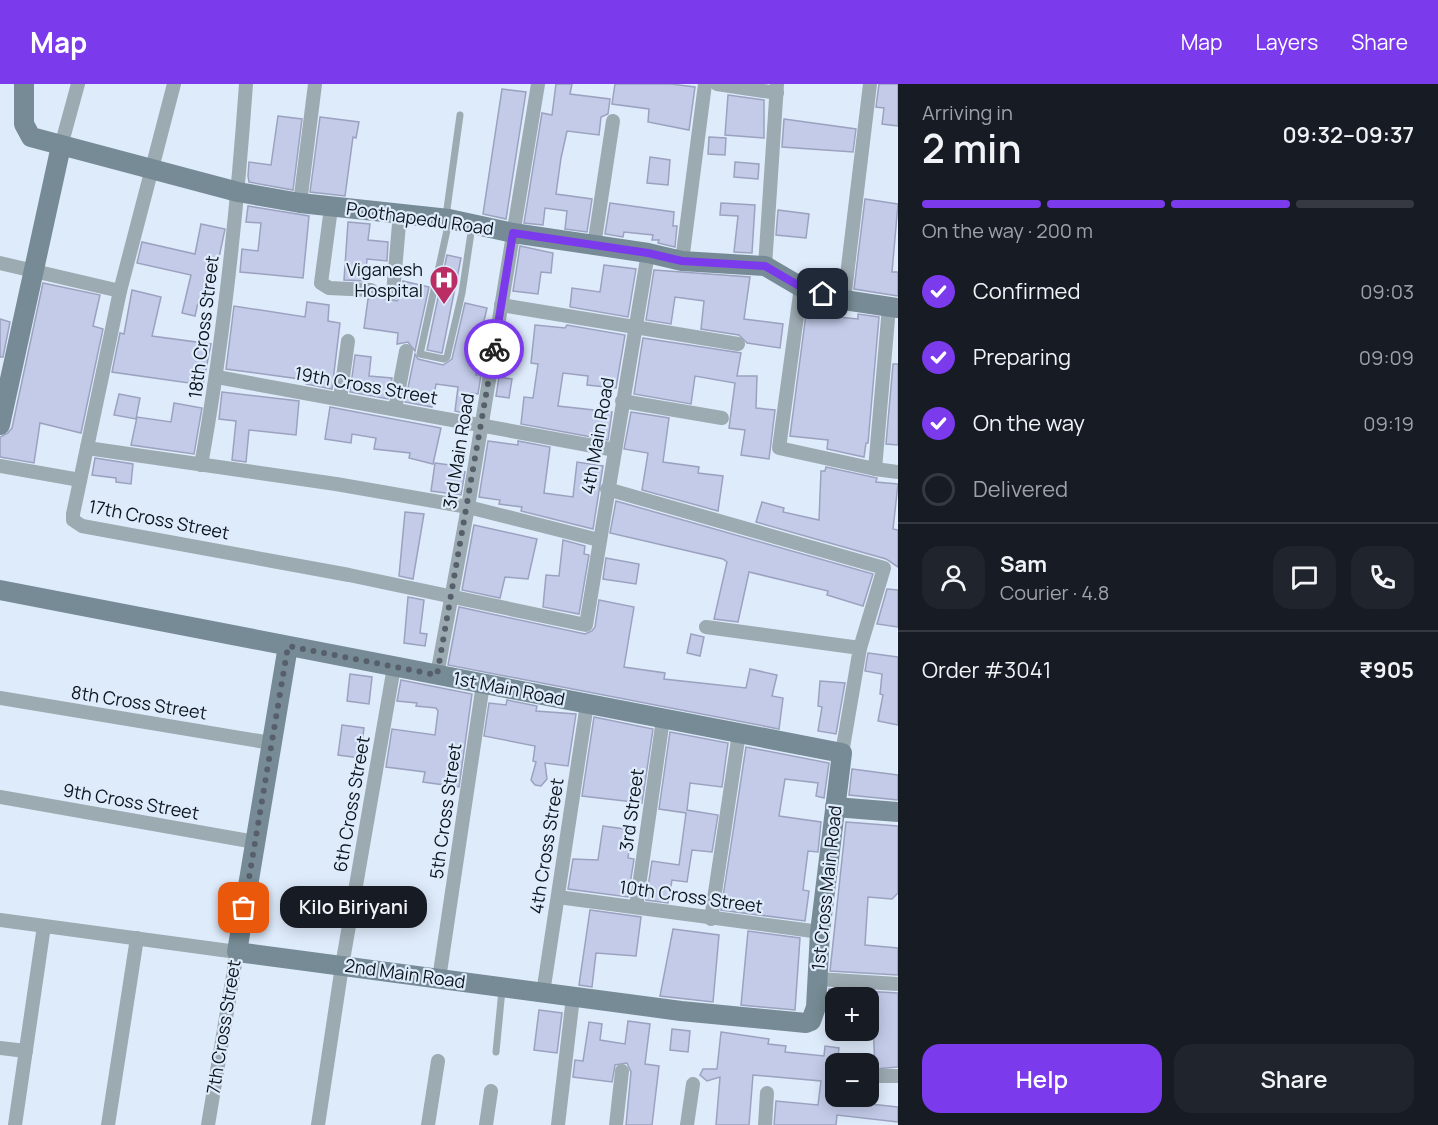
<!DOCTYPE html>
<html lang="en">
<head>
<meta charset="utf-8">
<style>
	:root { --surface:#171b24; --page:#20242c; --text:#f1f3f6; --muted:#9ea1a6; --line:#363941; --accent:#7c3aed }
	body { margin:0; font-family:Manrope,sans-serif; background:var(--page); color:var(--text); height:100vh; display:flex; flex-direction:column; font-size:22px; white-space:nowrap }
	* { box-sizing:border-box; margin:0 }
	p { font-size:20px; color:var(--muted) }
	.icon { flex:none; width:33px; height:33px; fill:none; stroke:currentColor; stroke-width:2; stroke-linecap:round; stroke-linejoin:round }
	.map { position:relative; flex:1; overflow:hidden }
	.sheet { display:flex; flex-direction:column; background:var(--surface); width:540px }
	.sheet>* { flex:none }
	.fabs { position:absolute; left:825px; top:903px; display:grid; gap:12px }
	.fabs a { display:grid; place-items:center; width:54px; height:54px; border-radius:12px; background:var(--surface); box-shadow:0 3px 15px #0003; font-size:30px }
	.pin { position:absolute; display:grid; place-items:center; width:51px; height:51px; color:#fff; margin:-26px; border-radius:12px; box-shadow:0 3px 9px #0006 }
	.courier { position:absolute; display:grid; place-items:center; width:60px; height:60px; margin:-30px; border:4px solid #7c3aed; border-radius:50%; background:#fff; color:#222; box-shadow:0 2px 8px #0007 }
	.bubble { position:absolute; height:42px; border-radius:18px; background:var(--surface); box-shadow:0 3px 15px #0003; font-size:20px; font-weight:600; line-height:42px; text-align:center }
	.head em { font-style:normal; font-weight:600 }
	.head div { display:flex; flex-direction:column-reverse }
	.head { display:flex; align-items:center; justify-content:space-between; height:102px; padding:0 24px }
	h1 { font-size:39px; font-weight:600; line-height:45px }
	.bar { display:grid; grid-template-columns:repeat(4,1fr); gap:9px 6px; align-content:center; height:72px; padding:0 24px }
	.bar i { height:8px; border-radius:4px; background:var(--line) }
	.bar .selected { background:var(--accent) }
	.bar p { grid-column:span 4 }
	.line { display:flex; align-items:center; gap:15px; padding:0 24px; border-top:2px solid var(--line) }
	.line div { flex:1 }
	.round { display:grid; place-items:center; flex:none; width:63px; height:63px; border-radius:18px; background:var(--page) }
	ol { padding:0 24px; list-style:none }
	li { display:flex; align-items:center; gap:18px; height:66px }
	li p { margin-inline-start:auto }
	li .icon { padding:6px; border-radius:50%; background:var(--accent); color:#fff; stroke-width:4 }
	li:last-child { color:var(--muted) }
	li i { width:33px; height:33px; border:3px solid var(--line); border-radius:50% }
	.cta { display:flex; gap:12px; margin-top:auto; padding:12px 24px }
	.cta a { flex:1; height:69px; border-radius:18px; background:var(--accent); color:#fff; font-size:24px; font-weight:600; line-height:69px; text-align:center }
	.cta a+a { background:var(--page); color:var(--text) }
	header { display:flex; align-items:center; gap:36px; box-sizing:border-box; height:84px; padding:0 30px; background:var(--accent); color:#fff }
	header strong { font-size:28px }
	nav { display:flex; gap:33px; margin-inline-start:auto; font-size:21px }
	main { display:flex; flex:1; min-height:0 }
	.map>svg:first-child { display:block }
</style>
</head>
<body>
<header>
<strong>Map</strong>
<nav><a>Map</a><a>Layers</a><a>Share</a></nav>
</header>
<main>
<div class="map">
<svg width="898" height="1041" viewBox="0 0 898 1041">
	<rect width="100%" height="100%" fill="#deebfb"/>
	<g fill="#c3cbe9" stroke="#9ba2bf" stroke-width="1.5">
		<path d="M556,0H572L570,10L610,15L608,30L601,33L599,51L567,47L561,74L556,110L592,115L587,148L565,145L567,127L545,124L543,141L524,139L542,29L552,31Z"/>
		<path d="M615,0H671L695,3L689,46L648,38L649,25L612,20Z"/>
		<path d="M879,0H898V42L882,40L884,24L876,23Z"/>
		<path d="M502,5L526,8L506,135L483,130Z"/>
		<path d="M728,11L764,16V54L725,51Z"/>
		<path d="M278,32L302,35L293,106L249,98L248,92L249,78L271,81Z"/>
		<path d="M320,33L359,38L356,54L353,53L345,112L310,108Z"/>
		<path d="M784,35L856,45L853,68L782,63Z"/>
		<path d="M709,53L726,54L725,71L708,70Z"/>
		<path d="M650,73L670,76L668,101L647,99Z"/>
		<path d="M735,78L759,80L758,95L734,93Z"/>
		<path d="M865,115L898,120L892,188H898V212L854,205Z"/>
		<path d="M610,119L674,128L673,142H677L675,163L658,159L659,156H652L653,151L624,148L623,153L605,150Z"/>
		<path d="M721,119L755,121L752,169L734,168L738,132L720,131Z"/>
		<path d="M248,122L309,132L303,194L240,188L242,165L258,167L261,139L246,138Z"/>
		<path d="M778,126L809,130L806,154L776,151Z"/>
		<path d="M348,138L370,140L368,156L388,158L387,177L367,175L365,197L344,196Z"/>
		<path d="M201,140L225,145L210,216L199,214L195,232L182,229L191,191L137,179L142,158L195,170Z"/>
		<path d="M520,162L553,169L551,189L541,188L538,210L513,207Z"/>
		<path d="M447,171L461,174L442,269L427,266Z"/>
		<path d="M604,181L636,185L628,233L570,223L572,204L600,208Z"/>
		<path d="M654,186L750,193L744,235L783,240L780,264L747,259L739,251L701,245L704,217L675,213L671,240L646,236Z"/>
		<path d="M403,197L429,203L415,267L408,258L397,260L398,249L364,244L368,215L376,213L397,217L402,210Z"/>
		<path d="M43,199L100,211L93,242L103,245L81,349L40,339L34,379L0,373V353L8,349L12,344Z"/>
		<path d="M132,206L161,213L152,252L211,260L203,301L112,288L120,249L124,250Z"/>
		<path d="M307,218L329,221L328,237L340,239L332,305L306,300L307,296L226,285L234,222L305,233Z"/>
		<path d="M465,219L487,224L477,267L476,291H481L478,310L471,309L468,330L455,327L458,303L436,300L432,323L405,318L415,270L418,275L443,281L452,275Z"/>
		<path d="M806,230L858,235V230L879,233L868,359H866L864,373L827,365L828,356L790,352Z"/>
		<path d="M0,235L10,238L3,273H0Z"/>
		<path d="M535,241L565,244L567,241L625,251L616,304L587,301L588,292L563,289L558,322L612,328L608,356L521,340L524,313L533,314L538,280L531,279Z"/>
		<path d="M643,254L741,269L737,292H757L756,324L775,326L769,375L741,371L745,346L729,344L735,299L695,292L691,320L634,310Z"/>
		<path d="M355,271L371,273L369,292L392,294L388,315L350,308Z"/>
		<path d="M893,280H898V361L886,360Z"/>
		<path d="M499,293L512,295L509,314L496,312Z"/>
		<path d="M222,308L299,317L296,351L249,346L246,378L232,376L236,337L219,335Z"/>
		<path d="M119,310L140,314L136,335L114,331Z"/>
		<path d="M174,319L202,324L194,370L131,361L137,333L171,338Z"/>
		<path d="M330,323L441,344L433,380L409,374L410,369L374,365L376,354L352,350L351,359L325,355Z"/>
		<path d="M631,328L669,334L663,378L699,383L698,389L723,392L718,427L642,406L648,369L624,365Z"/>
		<path d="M488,357L518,361V357L550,363L544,409L573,413L577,378L603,382L593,445L521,427L522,423L499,420L500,416L479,413Z"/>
		<path d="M95,374L133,380L131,400L116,398V394L92,391Z"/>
		<path d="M435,379L457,382V387L465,388L461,411L431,407Z"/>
		<path d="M826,383L877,394L876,398L898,400L893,445L898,446V483L886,475L756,438L762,418L784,424L783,428L819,436L821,387H825Z"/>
		<path d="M616,417L873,490L863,522L827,511L828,507L749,488L738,538L714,535L727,478L723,475L610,449Z"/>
		<path d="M405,428L424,430L413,495L399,492Z"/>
		<path d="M474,441L537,455L528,495L505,493L500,514L462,506Z"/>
		<path d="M563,456L585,462L584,470L589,471L579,530L543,523L546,491L559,492Z"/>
		<path d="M606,474L639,480L636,500L603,495Z"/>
		<path d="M887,505L898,506V543L877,540Z"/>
		<path d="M408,513L424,516L420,549L427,550L425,562L404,559Z"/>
		<path d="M599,516L634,523L624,583L665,589L664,595L746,604L750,585L777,591L772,612L783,614L779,645L448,581L459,523L585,550L592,547L595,543Z"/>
		<path d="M691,550L704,553L700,572L687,569Z"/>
		<path d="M868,569L898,573V641L878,637L883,611L880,610L882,590L865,587Z"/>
		<path d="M350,590L372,593L369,620L347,617Z"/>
		<path d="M401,596L472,610L459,703L423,698L425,688L386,683L392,645L435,651L438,627L436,624L416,622L417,619L397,617Z"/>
		<path d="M820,597L845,599L836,650L818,647L822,623L818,622Z"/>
		<path d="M507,616L537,622L536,627L576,630L568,682L545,679L547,695L541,702L535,701L531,696L536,678L533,677L535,662L484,652L489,619L506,621Z"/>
		<path d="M594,633L653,645L642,719L582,712Z"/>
		<path d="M342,641L364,644L360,674L338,671Z"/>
		<path d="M670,648L728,659L722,703L690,699L687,726L718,731L712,768L692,766L687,798L672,796L668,819L646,816L652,777L679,781L686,729L659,725Z"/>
		<path d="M746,663L829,679L824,714L816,712L818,699L785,695L779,732L821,738L818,768L808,767L803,806L809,807L805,837L721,826Z"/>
		<path d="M852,685L898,691V716L849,711Z"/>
		<path d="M846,738L898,742V809L892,815L868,813L865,861L898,864V891L830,887Z"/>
		<path d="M603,742L632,746L628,774L634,775L628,813L568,805L573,775L598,776Z"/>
		<path d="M590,826L641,833L636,872L596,869L592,903L579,901Z"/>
		<path d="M673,845L719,851L713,918L660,912Z"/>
		<path d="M748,847L800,854L795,926L741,921Z"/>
		<path d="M829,905L898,909V983L875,985L872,914H829Z"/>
		<path d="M539,926L562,929L557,969L534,966Z"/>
		<path d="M628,937L650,940L645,980L659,982L652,1041H626L631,988L627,979L615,981L612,998L573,993L575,976L583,977L589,938L602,940L600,956L625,960Z"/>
		<path d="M672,945L690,947L688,968L670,966Z"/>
		<path d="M721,948L769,955L768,960L786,962L785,968L824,972L825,962L839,964L833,1016L898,1023V1038L837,1031L836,1041H774L776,1017L818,1021L821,997L753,991L749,1041H716L720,993L707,997L700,991L703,985H717Z"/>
	</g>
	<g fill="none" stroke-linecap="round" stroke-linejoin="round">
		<g stroke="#9caab1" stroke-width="7">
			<path d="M446,132L460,31"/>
			<path d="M449,137L420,270L444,275L447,273L462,209L472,142"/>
			<path d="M496,968L502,906"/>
		</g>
		<g stroke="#9caab1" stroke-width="14">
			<path d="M174,0L120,207L73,430V436L82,442L349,491L586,541L648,169"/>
			<path d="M717,0L777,9"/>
			<path d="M61,62L78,0"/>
			<path d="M300,119L315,0"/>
			<path d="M331,124L321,199L329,204L371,206"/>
			<path d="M594,162L613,37"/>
			<path d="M682,177L705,0"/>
			<path d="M0,179L120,207"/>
			<path d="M765,182L777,0"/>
			<path d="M801,203L779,364L875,385L889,223"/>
			<path d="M393,209L400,129"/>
			<path d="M844,216L870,0"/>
			<path d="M501,221L738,260"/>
			<path d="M217,293L615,366"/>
			<path d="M340,315L348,257"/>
			<path d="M622,317L722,334"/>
			<path d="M395,325L406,267"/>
			<path d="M87,364L336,400L468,423L599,456"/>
			<path d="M201,381C224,255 237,128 246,0"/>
			<path d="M0,382L80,396"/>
			<path d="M875,385L898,388"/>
			<path d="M607,405L884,484L860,564"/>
			<path d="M706,543L860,564L842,669"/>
			<path d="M437,591L468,423L538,0"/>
			<path d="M0,614L271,659"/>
			<path d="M0,713L255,758"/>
			<path d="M558,813L820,848"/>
			<path d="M636,823L663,635"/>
			<path d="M711,835L739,649"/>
			<path d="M0,836L237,868L208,1041"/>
			<path d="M439,895L483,600"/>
			<path d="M818,895L898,900"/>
			<path d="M543,909L587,620"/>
			<path d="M0,964L26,967"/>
			<path d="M880,992H898"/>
			<path d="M15,1041L44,842"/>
			<path d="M108,1041L137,854"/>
			<path d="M318,1041L342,882L394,583"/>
			<path d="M428,1041L438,977"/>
			<path d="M486,1041L491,1007"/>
			<path d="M558,1041L573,913"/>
			<path d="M616,1041L622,987"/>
			<path d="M687,1041L693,1000"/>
			<path d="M765,1041L767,1009"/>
		</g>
		<g stroke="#768b95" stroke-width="20">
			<path d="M24,0V40L31,53L238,108L300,119L449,135L513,149L648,169L682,177L765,182L801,203L844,216L898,224"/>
			<path d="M0,341L61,62"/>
			<path d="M0,506L842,669L820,848L816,923L811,937L806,939L681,927L237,868L288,562"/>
			<path d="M835,723L898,728"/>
		</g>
	</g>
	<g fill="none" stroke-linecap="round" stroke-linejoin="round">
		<path stroke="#565f6b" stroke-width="6" stroke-dasharray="0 10.8" d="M244,824L288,562L437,591L494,265"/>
		<path stroke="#7c3aed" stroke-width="8" d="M494,265L513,149L648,169L682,177L765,182L801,203L823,210"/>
	</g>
	<defs>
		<g id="hospital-pin" transform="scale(1.5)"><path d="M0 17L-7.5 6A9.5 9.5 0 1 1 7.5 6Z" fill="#ba2e64" stroke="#deebfb"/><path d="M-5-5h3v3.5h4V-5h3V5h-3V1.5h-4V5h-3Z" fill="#fff"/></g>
	</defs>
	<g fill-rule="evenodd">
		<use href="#hospital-pin" x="444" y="196"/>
	</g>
	<g text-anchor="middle" stroke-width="4.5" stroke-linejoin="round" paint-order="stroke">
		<g font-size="18" fill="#0c141d" stroke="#deebfb">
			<text transform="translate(420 135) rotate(8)" y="6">Poothapedu Road</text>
			<text transform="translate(204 243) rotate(-83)" y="6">18th Cross Street</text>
			<text transform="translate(366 302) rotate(10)" y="6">19th Cross Street</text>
			<text transform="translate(598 352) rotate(-80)" y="6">4th Main Road</text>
			<text transform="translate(459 367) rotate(-81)" y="6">3rd Main Road</text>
			<text transform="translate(159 436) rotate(11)" y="6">17th Cross Street</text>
			<text transform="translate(509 605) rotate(11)" y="6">1st Main Road</text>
			<text transform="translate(139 619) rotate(9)" y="6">8th Cross Street</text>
			<text transform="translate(131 718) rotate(10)" y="6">9th Cross Street</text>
			<text transform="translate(352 720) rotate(-80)" y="6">6th Cross Street</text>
			<text transform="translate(632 726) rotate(-82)" y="6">3rd Street</text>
			<text transform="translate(446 727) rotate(-82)" y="6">5th Cross Street</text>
			<text transform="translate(547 762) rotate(-81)" y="6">4th Cross Street</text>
			<text transform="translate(827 804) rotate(-84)" y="6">1st Cross Main Road</text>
			<text transform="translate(691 813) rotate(8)" y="6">10th Cross Street</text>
			<text transform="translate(405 890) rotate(8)" y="6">2nd Main Road</text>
			<text transform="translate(224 943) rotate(-81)" y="6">7th Cross Street</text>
		</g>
		<g font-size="18" fill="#0c141d" stroke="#deebfb" text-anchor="end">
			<text x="423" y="192">Viganesh<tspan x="423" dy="21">Hospital</tspan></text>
		</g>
	</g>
</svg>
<div class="fabs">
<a>+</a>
<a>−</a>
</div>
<div class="pin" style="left:244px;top:824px;background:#ea580c"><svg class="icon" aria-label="bag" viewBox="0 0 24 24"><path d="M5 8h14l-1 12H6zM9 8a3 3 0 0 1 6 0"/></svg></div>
<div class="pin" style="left:823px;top:210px;background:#1f2937"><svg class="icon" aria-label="home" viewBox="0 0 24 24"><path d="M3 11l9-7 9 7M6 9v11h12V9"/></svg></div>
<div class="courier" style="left:494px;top:265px"><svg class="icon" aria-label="bike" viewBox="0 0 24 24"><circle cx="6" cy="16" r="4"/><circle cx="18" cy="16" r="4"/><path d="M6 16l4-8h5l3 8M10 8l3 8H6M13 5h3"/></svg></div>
<div class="bubble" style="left:280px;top:802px;width:147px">Kilo Biriyani</div>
</div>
<section class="sheet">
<div class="head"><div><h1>2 min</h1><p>Arriving in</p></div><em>09:32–09:37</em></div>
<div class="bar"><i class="selected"></i><i class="selected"></i><i class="selected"></i><i></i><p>On the way · 200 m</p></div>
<ol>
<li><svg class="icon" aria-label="check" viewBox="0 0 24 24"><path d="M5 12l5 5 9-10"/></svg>Confirmed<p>09:03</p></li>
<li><svg class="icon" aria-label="check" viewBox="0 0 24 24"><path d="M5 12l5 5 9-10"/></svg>Preparing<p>09:09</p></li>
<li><svg class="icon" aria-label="check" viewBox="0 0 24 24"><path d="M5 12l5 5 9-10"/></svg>On the way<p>09:19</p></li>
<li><i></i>Delivered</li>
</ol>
<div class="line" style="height:108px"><a class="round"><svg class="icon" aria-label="person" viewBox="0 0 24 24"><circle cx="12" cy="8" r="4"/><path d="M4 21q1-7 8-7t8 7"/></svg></a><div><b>Sam</b><p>Courier · 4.8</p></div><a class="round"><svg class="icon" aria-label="chat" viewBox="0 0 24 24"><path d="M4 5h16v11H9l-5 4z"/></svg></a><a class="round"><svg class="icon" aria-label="phone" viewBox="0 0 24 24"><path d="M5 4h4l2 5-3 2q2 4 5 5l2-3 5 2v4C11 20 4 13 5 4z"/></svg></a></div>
<div class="line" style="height:78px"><div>Order #3041</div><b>₹905</b></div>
<div class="cta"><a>Help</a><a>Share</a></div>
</section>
</main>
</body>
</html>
